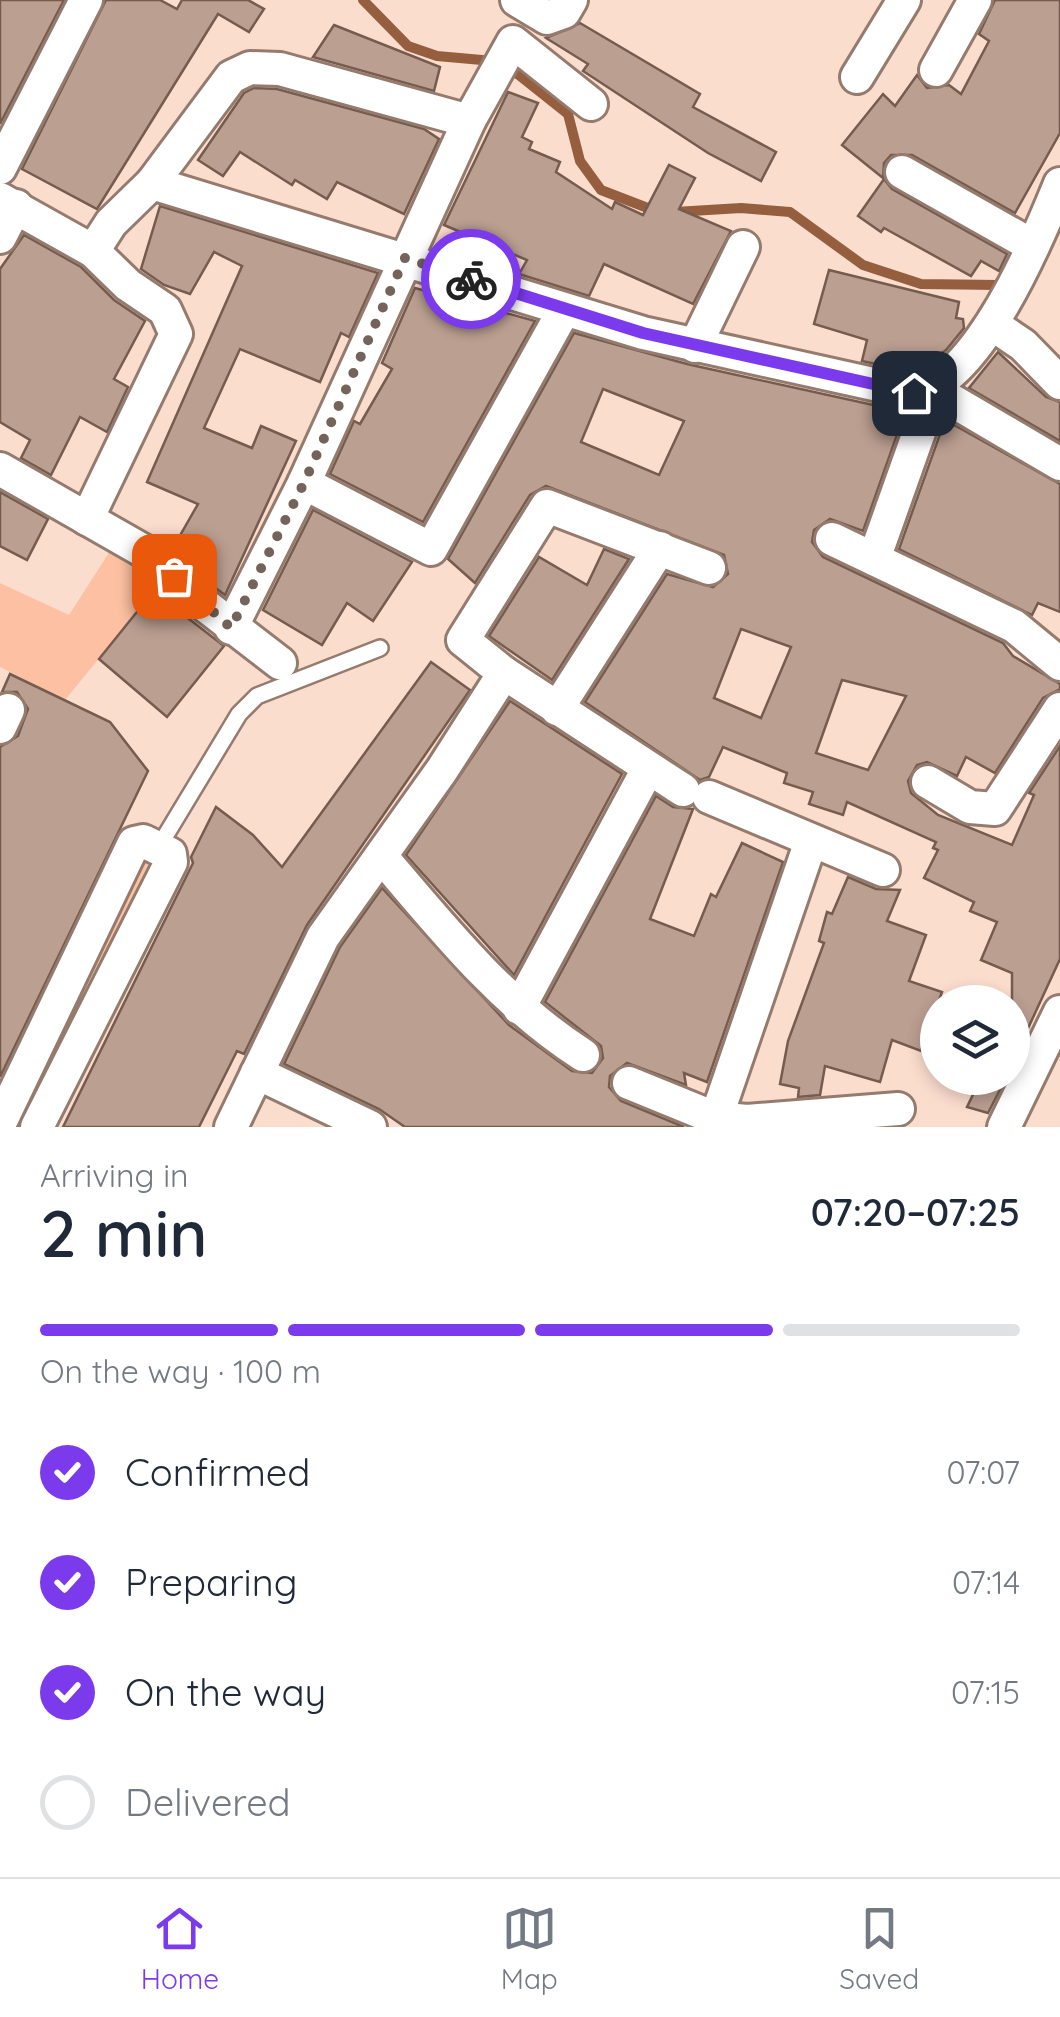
<!DOCTYPE html>
<html lang="en">
<head>
<meta charset="utf-8">
<style>
	:root { --surface:#fff; --page:#f6f6f7; --text:#1f2937; --muted:#747a83; --line:#e0e1e3; --accent:#7c3aed }
	body { margin:0; font-family:Quicksand,sans-serif; background:var(--page); color:var(--text); height:100vh; display:flex; flex-direction:column; font-size:38px; white-space:nowrap }
	* { box-sizing:border-box; margin:0 }
	p { font-size:32px; color:var(--muted) }
	.icon { flex:none; width:55px; height:55px; fill:none; stroke:currentColor; stroke-width:2; stroke-linecap:round; stroke-linejoin:round }
	.map { position:relative; height:1127px; overflow:hidden }
	.panel { display:flex; flex-direction:column; background:var(--surface); flex:1 }
	.panel>* { flex:none }
	.tools { position:absolute; left:920px; top:985px; display:grid; gap:20px }
	.tools a { display:grid; place-items:center; width:110px; height:110px; border-radius:50%; background:var(--surface); box-shadow:0 5px 15px #0003; font-size:50px }
	.pin { position:absolute; display:grid; place-items:center; width:85px; height:85px; color:#fff; margin:-42px; border-radius:20px; box-shadow:0 5px 15px #0006 }
	.courier { position:absolute; display:grid; place-items:center; width:100px; height:100px; margin:-50px; border:8px solid #7c3aed; border-radius:50%; background:#fff; color:#222; box-shadow:0 2px 12px #0007 }
	.head em { font-style:normal; font-weight:600 }
	.head div { display:flex; flex-direction:column-reverse }
	.head { display:flex; align-items:center; justify-content:space-between; height:170px; padding:0 40px }
	h1 { font-size:65px; font-weight:600; line-height:75px }
	.bar { display:grid; grid-template-columns:repeat(4,1fr); gap:15px 10px; align-content:center; height:120px; padding:0 40px }
	.bar i { height:12px; border-radius:8px; background:var(--line) }
	.bar .selected { background:var(--accent) }
	.bar p { grid-column:span 4 }
	ol { padding:0 40px; list-style:none }
	li { display:flex; align-items:center; gap:30px; height:110px }
	li p { margin-inline-start:auto }
	li .icon { padding:10px; border-radius:50%; background:var(--accent); color:#fff; stroke-width:4 }
	li:last-child { color:var(--muted) }
	li i { width:55px; height:55px; border:5px solid var(--line); border-radius:50% }
	.menu { display:flex; justify-content:space-around; align-items:center; height:140px; border-top:2px solid var(--line); background:var(--surface); font-size:28px; color:var(--muted) }
	.menu a { display:grid; justify-items:center; gap:5px }
	.menu .selected { color:var(--accent) }
	.map>svg:first-child { display:block }
</style>
</head>
<body>
<div class="map">
<svg width="1060" height="1127" viewBox="0 0 1060 1127">
	<rect width="100%" height="100%" fill="#fbddce"/>
	<g fill="#fdc0a2">
		<path d="M112,548L154,570L159,585L65,700L0,667V583L69,615Z"/>
		<path d="M144,857L150,861L19,1127H11Z"/>
	</g>
	<g fill="none" stroke-linecap="round" stroke-linejoin="round">
		<g stroke="#955e3f" stroke-width="10">
			<path d="M363,0L408,46L437,56L493,61L519,75L568,114L580,161L601,190L658,212"/>
			<path d="M675,212L741,208L790,212L863,265L921,284L997,285L1005,278"/>
		</g>
	</g>
	<g fill="#bb9f91" stroke="#755c4f" stroke-width="2.5" fill-rule="evenodd">
		<path d="M0,0H64L0,124Z"/>
		<path d="M106,0H160L177,9L182,0H248L264,9L249,32L218,14L97,209L22,169Z"/>
		<path d="M995,0H1060V133L1015,213L912,155H891L884,163L883,178L842,145L883,94L895,106L917,75L927,88L949,85L961,94L989,41L979,34Z"/>
		<path d="M580,23L700,94L693,107L776,152L761,181L708,153L583,71L588,64L546,38Z"/>
		<path d="M334,25L440,67L434,91L313,57Z"/>
		<path d="M254,88L277,89L424,129L439,139L404,214L337,182L327,199L295,180L292,185L240,152L223,176L198,160L244,93Z"/>
		<path d="M508,92L538,103L522,137L532,142L529,149L560,162L556,172L612,209L615,202L643,215L669,165L695,178L679,209L731,231L693,304L604,264L589,296L519,274L527,260L444,225Z"/>
		<path d="M884,179L892,189L1007,254L999,271L981,261L971,276L884,228L881,232L858,216Z"/>
		<path d="M160,206L378,273L349,337L341,333L320,382L240,349L204,428L252,448L261,426L296,441L225,595L198,575L174,546L198,504L147,482L242,266L214,252L190,294L164,285L141,269Z"/>
		<path d="M24,235L81,267L114,300L145,321L114,379L128,387L107,432L80,417L51,475L21,458L30,440L0,422V269Z"/>
		<path d="M829,270L959,302L956,318L963,319L964,328L946,350L912,372L862,361L867,340L814,324Z"/>
		<path d="M415,288L535,321L423,522L330,474L354,421L360,424L392,369L382,363Z"/>
		<path d="M574,333L687,364L905,412L863,531L830,519L814,530L812,542L823,557L1003,643L1013,656L1060,684V689L1043,698L995,773L966,757L957,776L927,762L917,765L908,781L911,793L938,815L1012,845L1034,795L1029,793L1060,746V959L1012,1063V973L981,960L997,922L970,911L974,902L924,878L938,850L933,848L936,842L847,802L843,815L809,804L813,792L784,783L787,773L723,747L709,777L700,780L585,702L667,574L713,587L728,574L724,555L546,486L530,495L475,583L448,559ZM603,389L684,421L659,475L581,442ZM741,629L791,647L761,718L714,698ZM842,680L906,696L868,770L816,753Z"/>
		<path d="M998,352L1046,397L1060,402V441L969,388Z"/>
		<path d="M945,420L1060,484V612L1038,603L1032,615L899,549Z"/>
		<path d="M0,492L48,519L27,560L0,546Z"/>
		<path d="M313,510L412,562L373,621L347,603L322,645L263,610Z"/>
		<path d="M604,549L629,559L552,680L489,636L539,557L587,585Z"/>
		<path d="M157,587L171,605L224,646L167,717L99,659Z"/>
		<path d="M431,662L470,690L307,925L244,1054L237,1051L199,1127H63L193,863L191,857L216,807L253,835L282,867Z"/>
		<path d="M10,674L110,722L148,771L0,1077V747L18,736L28,709L17,692H2Z"/>
		<path d="M510,701L622,774L514,975L406,855Z"/>
		<path d="M656,796L673,807L693,809L650,919L694,936L711,894L716,897L742,843L783,862L707,1082L684,1073L686,1085L627,1063L610,1076L609,1087L621,1101L684,1127H405L379,1109L284,1064L340,947L382,888L509,1025L572,1071L592,1073L603,1058L601,1046L545,1002Z"/>
		<path d="M848,877L876,889L900,890L887,921L926,935L909,981L942,992L921,1051L892,1040L880,1082L825,1066L820,1095L798,1097L799,1088L780,1084L788,1041L824,943L819,941L827,912L832,914Z"/>
		<path d="M981,1078H1006L988,1113L967,1107Z"/>
	</g>
	<g fill="none" stroke-linecap="round" stroke-linejoin="round">
		<g stroke="#957b6d" stroke-width="20">
			<path id="service" d="M158,848L239,714L257,696L380,648"/>
		</g>
		<g stroke="#957b6d" stroke-width="38">
			<g id="minor">
				<path d="M517,0L547,18L564,12L571,0"/>
				<path d="M936,70L975,0"/>
				<path d="M857,77L904,0"/>
				<path d="M0,168L86,0"/>
				<path d="M902,172L1033,246"/>
				<path d="M152,183L231,77L250,68L280,69L469,121"/>
				<path d="M0,199L93,251L111,223L152,183L643,333L914,393C978,382 1037,241 1060,184"/>
				<path d="M0,237L16,206"/>
				<path d="M564,310L431,549L304,483L469,121L513,42L591,104"/>
				<path d="M992,324L1023,345L1060,383"/>
				<path d="M695,346L743,247"/>
				<path d="M0,469L163,562L184,589L280,663"/>
				<path d="M87,519L176,334L165,310L128,285L93,251"/>
				<path d="M832,539L1014,626L1060,664"/>
				<path d="M874,559L934,390L1060,464"/>
				<path d="M231,628L304,483"/>
				<path d="M557,709L660,548"/>
				<path d="M0,727L8,710"/>
				<path d="M928,782L970,807L995,809L1060,709"/>
				<path d="M683,790L504,673L463,640L547,506L709,568"/>
				<path d="M709,797L883,870"/>
				<path d="M382,857C444,930 502,1003 583,1055"/>
				<path d="M519,1008L648,769"/>
				<path d="M257,1073L370,1127"/>
				<path d="M629,1083L715,1118L747,1121L898,1109"/>
				<path d="M0,1123L134,843L143,841L170,854L171,862L37,1127"/>
				<path d="M231,1127L323,937L442,770L504,673"/>
				<path d="M713,1127L811,841"/>
				<path d="M1004,1127L1060,1012"/>
			</g>
		</g>
		<use href="#service" stroke="#fff" stroke-width="15"/>
		<use href="#minor" stroke="#fff" stroke-width="32"/>
	</g>
	<g fill="none" stroke-linecap="round" stroke-linejoin="round">
		<path stroke="#74635a" stroke-width="10" stroke-dasharray="0 18" d="M174,576L231,628L304,483L405,258L471,279"/>
		<path stroke="#7c3aed" stroke-width="12" d="M471,279L643,333L914,393"/>
	</g>
</svg>
<div class="tools">
<a><svg class="icon" aria-label="layers" viewBox="0 0 24 24"><path d="M12 4l9 5-9 5-9-5zM3 14l9 5 9-5"/></svg></a>
</div>
<div class="pin" style="left:174px;top:576px;background:#ea580c"><svg class="icon" aria-label="bag" viewBox="0 0 24 24"><path d="M5 8h14l-1 12H6zM9 8a3 3 0 0 1 6 0"/></svg></div>
<div class="pin" style="left:914px;top:393px;background:#1f2937"><svg class="icon" aria-label="home" viewBox="0 0 24 24"><path d="M3 11l9-7 9 7M6 9v11h12V9"/></svg></div>
<div class="courier" style="left:471px;top:279px"><svg class="icon" aria-label="bike" viewBox="0 0 24 24"><circle cx="6" cy="16" r="4"/><circle cx="18" cy="16" r="4"/><path d="M6 16l4-8h5l3 8M10 8l3 8H6M13 5h3"/></svg></div>
</div>
<section class="panel">
<div class="head"><div><h1>2 min</h1><p>Arriving in</p></div><em>07:20–07:25</em></div>
<div class="bar"><i class="selected"></i><i class="selected"></i><i class="selected"></i><i></i><p>On the way · 100 m</p></div>
<ol>
<li><svg class="icon" aria-label="check" viewBox="0 0 24 24"><path d="M5 12l5 5 9-10"/></svg>Confirmed<p>07:07</p></li>
<li><svg class="icon" aria-label="check" viewBox="0 0 24 24"><path d="M5 12l5 5 9-10"/></svg>Preparing<p>07:14</p></li>
<li><svg class="icon" aria-label="check" viewBox="0 0 24 24"><path d="M5 12l5 5 9-10"/></svg>On the way<p>07:15</p></li>
<li><i></i>Delivered</li>
</ol>
</section>
<nav class="menu">
<a class="selected"><svg class="icon" aria-label="home" viewBox="0 0 24 24"><path d="M3 11l9-7 9 7M6 9v11h12V9"/></svg>Home</a>
<a><svg class="icon" aria-label="map" viewBox="0 0 24 24"><path d="M3 6l6-2 6 2 6-2v14l-6 2-6-2-6 2zM9 4v14M15 6v14"/></svg>Map</a>
<a><svg class="icon" aria-label="saved" viewBox="0 0 24 24"><path d="M7 4h10v16l-5-4-5 4z"/></svg>Saved</a>
</nav>
</body>
</html>
